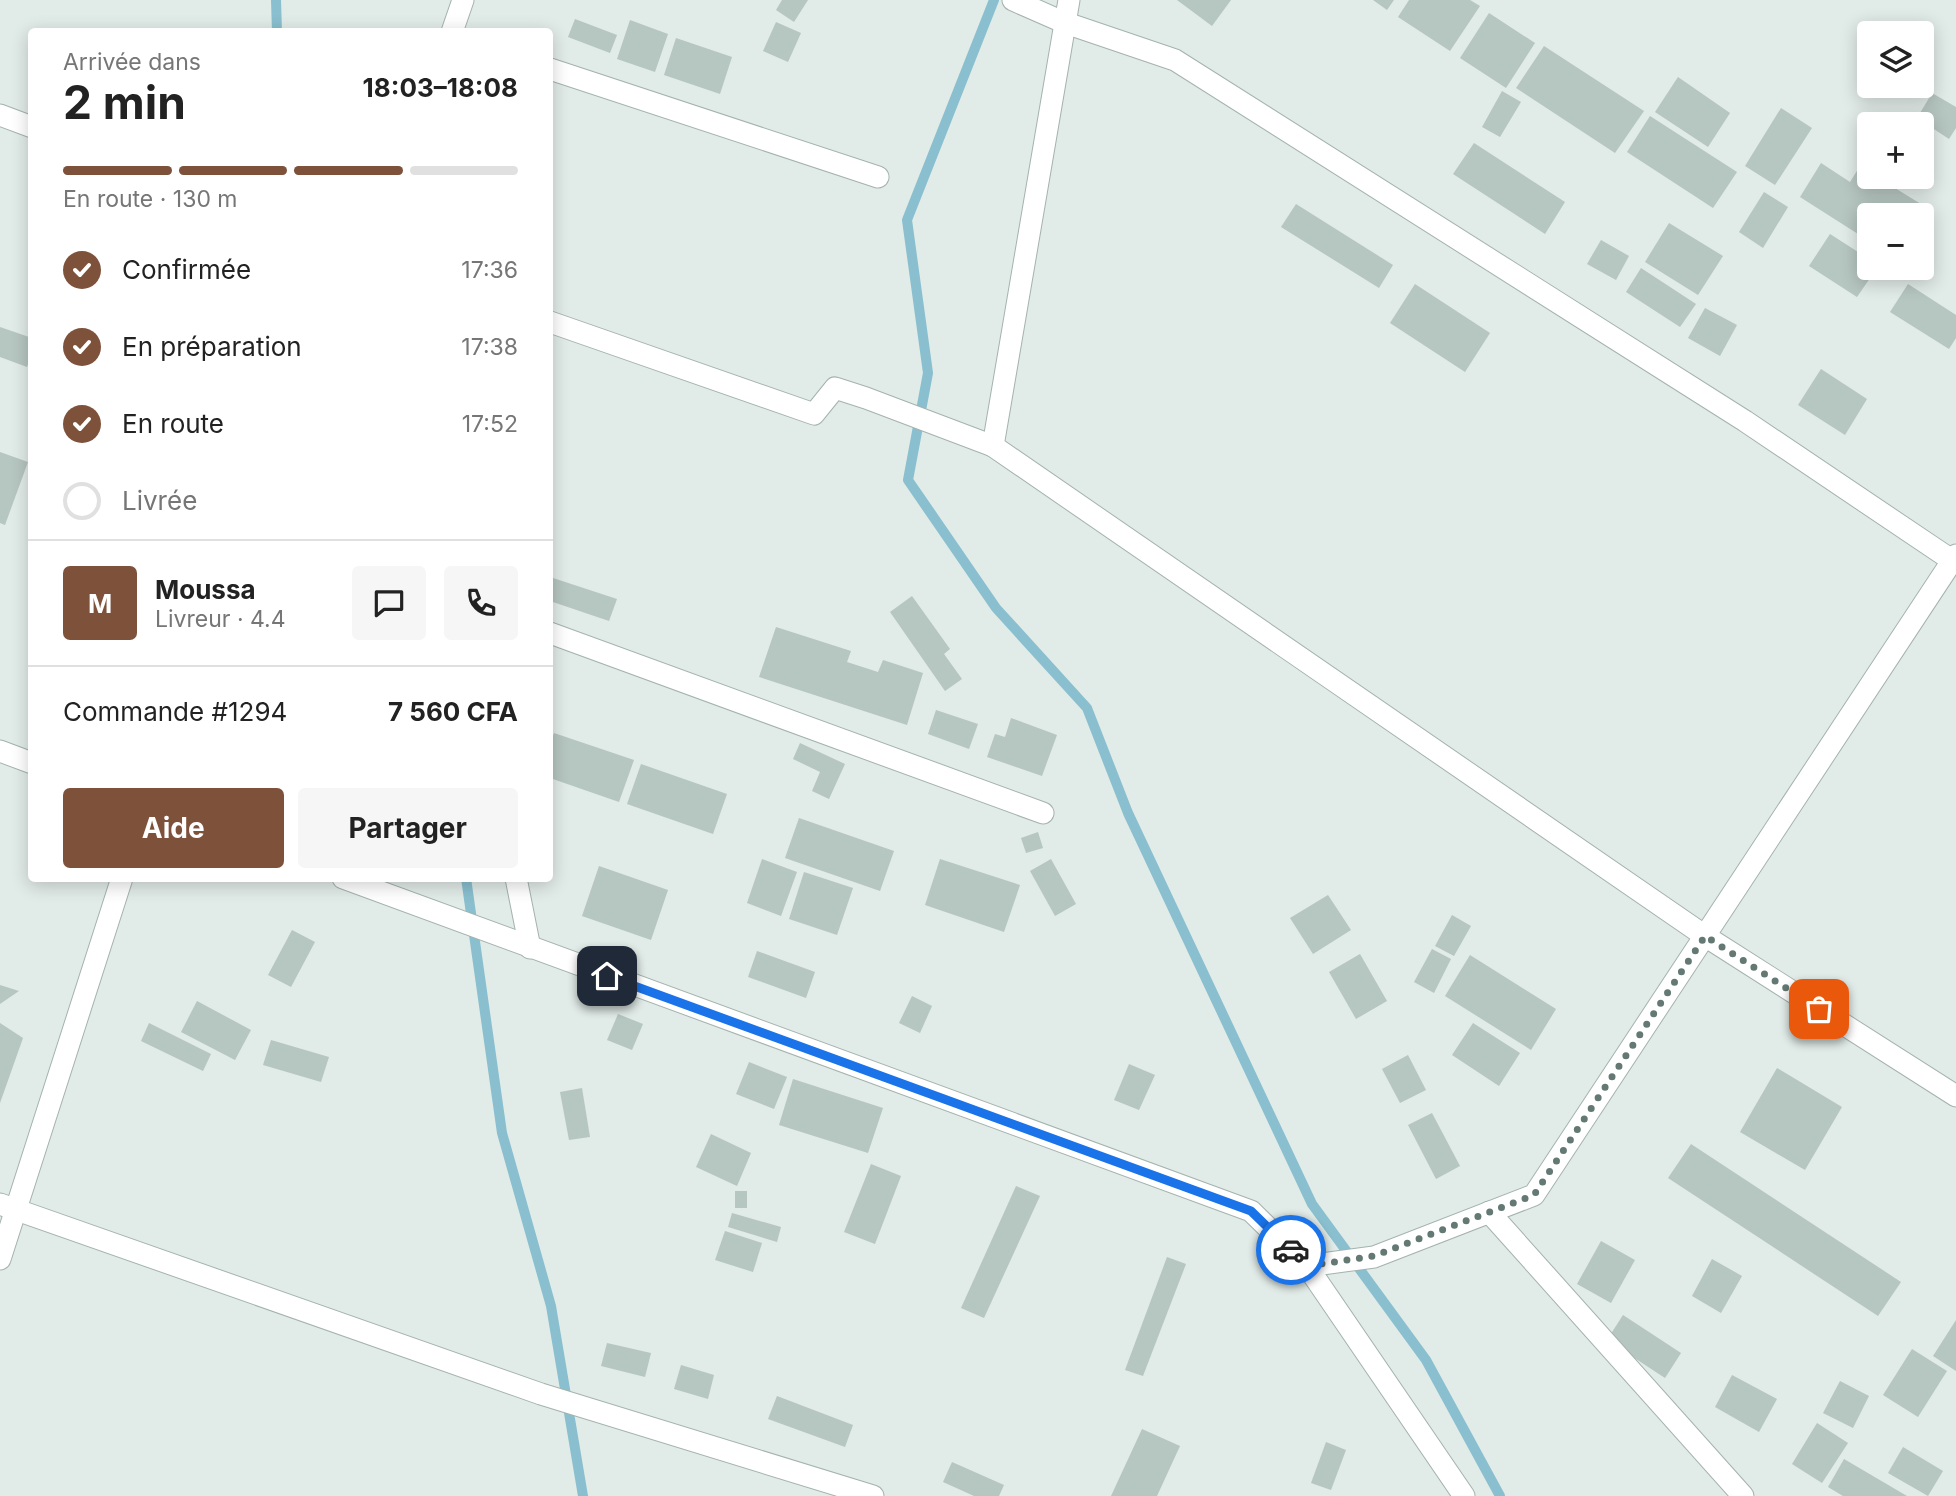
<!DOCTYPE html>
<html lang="fr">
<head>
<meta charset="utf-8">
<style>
	:root { --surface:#fff; --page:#f6f6f6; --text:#222; --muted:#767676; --line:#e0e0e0; --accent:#7e513b }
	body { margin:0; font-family:Inter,sans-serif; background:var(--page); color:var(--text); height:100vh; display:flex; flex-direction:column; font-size:26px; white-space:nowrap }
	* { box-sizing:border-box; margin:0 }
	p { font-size:23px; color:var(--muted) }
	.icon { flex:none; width:38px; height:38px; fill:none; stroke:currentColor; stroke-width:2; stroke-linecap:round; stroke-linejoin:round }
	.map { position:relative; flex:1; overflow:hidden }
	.panel { position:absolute; left:28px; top:28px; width:525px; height:854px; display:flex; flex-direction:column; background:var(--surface); border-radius:7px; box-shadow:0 4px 18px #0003 }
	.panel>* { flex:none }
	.controls { position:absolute; left:1857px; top:21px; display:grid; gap:14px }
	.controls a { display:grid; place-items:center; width:77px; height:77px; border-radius:7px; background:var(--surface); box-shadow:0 4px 18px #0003; font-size:35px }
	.pin { position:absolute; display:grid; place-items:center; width:60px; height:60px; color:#fff; margin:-30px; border-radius:14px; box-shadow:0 4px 10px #0006 }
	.courier { position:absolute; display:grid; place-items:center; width:70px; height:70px; margin:-35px; border:5px solid #1a73e8; border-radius:50%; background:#fff; color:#222; box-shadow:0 2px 9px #0007 }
	.headline em { font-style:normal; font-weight:700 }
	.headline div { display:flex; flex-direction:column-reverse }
	.headline { display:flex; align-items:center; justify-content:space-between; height:119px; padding:0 35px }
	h1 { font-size:46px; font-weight:700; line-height:52px }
	.bar { display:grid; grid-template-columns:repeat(4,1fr); gap:10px 7px; align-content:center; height:84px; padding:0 35px }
	.bar i { height:9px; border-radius:5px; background:var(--line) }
	.bar .active { background:var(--accent) }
	.bar p { grid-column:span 4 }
	.line { display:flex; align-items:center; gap:18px; padding:0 35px; border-top:2px solid var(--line) }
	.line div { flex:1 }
	.round { display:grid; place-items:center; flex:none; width:74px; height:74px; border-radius:7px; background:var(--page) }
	ol { padding:0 35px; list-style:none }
	li { display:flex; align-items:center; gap:21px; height:77px }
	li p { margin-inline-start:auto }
	li .icon { padding:7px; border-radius:50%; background:var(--accent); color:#fff; stroke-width:4 }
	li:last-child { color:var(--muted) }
	li i { width:38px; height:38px; border:4px solid var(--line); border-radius:50% }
	.action { display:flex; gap:14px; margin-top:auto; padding:14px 35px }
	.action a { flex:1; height:80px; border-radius:7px; background:var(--accent); color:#fff; font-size:28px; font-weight:700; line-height:80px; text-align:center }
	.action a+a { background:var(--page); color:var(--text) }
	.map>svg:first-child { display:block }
</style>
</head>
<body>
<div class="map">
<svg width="1956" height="1496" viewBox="0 0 1956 1496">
	<rect width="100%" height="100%" fill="#e1ebe7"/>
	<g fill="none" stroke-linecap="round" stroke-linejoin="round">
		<g stroke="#89bfcf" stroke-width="10">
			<path d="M276,0L277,32"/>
			<path d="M994,0L907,220L928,373L908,480L996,608L1087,708L1128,813L1312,1204L1426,1360L1500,1496"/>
			<path d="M466,878L502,1133L551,1306L583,1496"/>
		</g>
	</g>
	<g fill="#b6c6c0">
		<path d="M782,0H808L794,22L776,10Z"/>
		<path d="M1177,0H1231L1212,26Z"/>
		<path d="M1373,0H1394L1387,10Z"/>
		<path d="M1409,0H1470L1480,6L1450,51L1398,17Z"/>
		<path d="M1489,13L1535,43L1506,88L1460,58Z"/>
		<path d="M575,19L617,35L610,53L568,37Z"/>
		<path d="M630,20L668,34L655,72L617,59Z"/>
		<path d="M776,22L801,33L788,62L763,51Z"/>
		<path d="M676,38L732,57L720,94L664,75Z"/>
		<path d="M1544,46L1644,111L1615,153L1516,88Z"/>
		<path d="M1678,77L1730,113L1708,147L1655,112Z"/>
		<path d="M1502,91L1521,102L1500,137L1482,127Z"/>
		<path d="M1932,93L1956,107V128L1949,139L1917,118Z"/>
		<path d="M1781,108L1812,128L1775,185L1745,166Z"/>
		<path d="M1650,116L1737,172L1713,208L1627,152Z"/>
		<path d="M1474,143L1565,202L1545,234L1453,174Z"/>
		<path d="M1821,163L1850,182L1860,166L1869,172V177H1877L1921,204L1914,215H1869V241L1800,197Z"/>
		<path d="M1764,192L1788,207L1763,248L1739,232Z"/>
		<path d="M1296,204L1393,265L1379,288L1281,227Z"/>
		<path d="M1669,223L1723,256L1698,295L1645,262Z"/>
		<path d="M1830,234L1869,259V268H1877L1857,297L1809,266Z"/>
		<path d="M1601,240L1629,256L1616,280L1587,264Z"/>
		<path d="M1641,268L1696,304L1680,327L1626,292Z"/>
		<path d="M1415,284L1490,333L1465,372L1390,323Z"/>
		<path d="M1908,284L1956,315V338L1949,349L1890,312Z"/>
		<path d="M1705,308L1737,325L1720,356L1688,338Z"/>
		<path d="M0,327L32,338V354L27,367L0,357Z"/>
		<path d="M1821,369L1867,399L1845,435L1798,405Z"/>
		<path d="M0,452L28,462L5,525L0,523Z"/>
		<path d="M550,577L617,599L609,621L550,601Z"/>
		<path d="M912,596L950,649L944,654L962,679L945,691L890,612Z"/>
		<path d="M776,627L851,651L847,662L878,672L883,660L923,673L907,725L759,677Z"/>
		<path d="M936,710L978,724L969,749L928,734Z"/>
		<path d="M1011,718L1057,735L1042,776L987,757L995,734L1005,737Z"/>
		<path d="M554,733L634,760L619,802L550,778V744Z"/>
		<path d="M800,743L845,764L829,799L812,791L820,772L793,759Z"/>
		<path d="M641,764L727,794L713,834L627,804Z"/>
		<path d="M799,818L894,851L880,891L785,858Z"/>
		<path d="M1038,832L1043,848L1026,853L1021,838Z"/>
		<path d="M762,859L797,872L781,916L747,903Z"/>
		<path d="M940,859L1020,885L1004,932L925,905Z"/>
		<path d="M1051,859L1076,904L1055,916L1030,871Z"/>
		<path d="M599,866L668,890L651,940L582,916Z"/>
		<path d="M804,872L853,888L837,935L789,919Z"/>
		<path d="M1328,895L1351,930L1313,954L1290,918Z"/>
		<path d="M1452,915L1471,926L1454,956L1435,946Z"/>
		<path d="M292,930L315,942L291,987L268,975Z"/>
		<path d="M1432,949L1451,959L1434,993L1414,982Z"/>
		<path d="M757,951L815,972L806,998L748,977Z"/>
		<path d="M1360,954L1387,1001L1356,1019L1329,972Z"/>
		<path d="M1470,955L1556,1009L1531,1050L1445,996Z"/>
		<path d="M0,985L19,991L0,1004Z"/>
		<path d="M912,996L932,1006L920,1033L899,1023Z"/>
		<path d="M197,1001L251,1030L235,1060L181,1032Z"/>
		<path d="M618,1014L643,1024L632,1050L607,1040Z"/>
		<path d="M0,1023L23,1038L0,1103Z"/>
		<path d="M149,1023L211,1054L203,1071L141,1041Z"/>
		<path d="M1473,1023L1520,1053L1499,1086L1452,1055Z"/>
		<path d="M271,1040L329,1057L321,1082L263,1065Z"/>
		<path d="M1408,1055L1426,1090L1400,1103L1382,1069Z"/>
		<path d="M749,1062L787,1077L774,1109L736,1094Z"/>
		<path d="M1129,1064L1155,1075L1139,1110L1114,1100Z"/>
		<path d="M1777,1068L1842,1107L1805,1170L1740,1132Z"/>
		<path d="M793,1079L883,1108L868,1153L779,1125Z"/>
		<path d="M582,1088L590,1137L569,1140L560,1092Z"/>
		<path d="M1432,1113L1460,1166L1436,1179L1408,1125Z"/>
		<path d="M711,1134L751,1153L737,1186L696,1167Z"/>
		<path d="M1691,1144L1901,1282L1878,1316L1668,1178Z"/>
		<path d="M871,1164L901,1176L875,1244L844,1232Z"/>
		<path d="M1016,1186L1040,1196L984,1318L961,1308Z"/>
		<rect x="735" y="1191" width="12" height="17"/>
		<path d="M732,1213L781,1227L777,1242L728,1227Z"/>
		<path d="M725,1231L762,1243L753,1272L715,1260Z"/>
		<path d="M1601,1241L1635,1260L1611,1303L1577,1284Z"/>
		<path d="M1167,1257L1186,1264L1143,1376L1125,1370Z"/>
		<path d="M1712,1259L1742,1276L1721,1313L1692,1296Z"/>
		<path d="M1623,1315L1681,1353L1665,1378L1607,1340Z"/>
		<path d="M1956,1320V1371L1933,1356Z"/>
		<path d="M607,1343L651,1353L645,1377L601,1366Z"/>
		<path d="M1912,1349L1947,1371L1918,1417L1883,1395Z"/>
		<path d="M681,1365L714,1375L708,1399L674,1389Z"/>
		<path d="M1732,1375L1777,1399L1759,1432L1715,1407Z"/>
		<path d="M1840,1381L1869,1396L1853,1428L1823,1413Z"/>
		<path d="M777,1396L853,1425L845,1447L768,1419Z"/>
		<path d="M1817,1423L1848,1443L1822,1483L1792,1464Z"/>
		<path d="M1142,1429L1180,1446L1157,1496H1111Z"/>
		<path d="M1326,1442L1346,1450L1331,1490L1311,1483Z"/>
		<path d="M1903,1447L1943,1471L1928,1496L1888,1473Z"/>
		<path d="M1844,1459L1907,1496H1843L1828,1487Z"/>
		<path d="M952,1462L1004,1485L999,1496H974L943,1482Z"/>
	</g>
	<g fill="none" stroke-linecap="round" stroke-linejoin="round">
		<g stroke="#a4b3ae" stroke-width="23">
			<g id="street">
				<path d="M1013,0L1063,22L1175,60L1745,421L1956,563"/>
				<path d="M1069,0L993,446L1705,936L1956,1096"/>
				<path d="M452,32L463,0"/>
				<path d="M550,69L878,177"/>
				<path d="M0,115L32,127"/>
				<path d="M550,322L814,414L835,388L866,398L993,446"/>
				<path d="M550,633L1043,813"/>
				<path d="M0,751L32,763"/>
				<path d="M343,878L1251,1211L1307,1266L1374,1257L1534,1195L1956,555"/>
				<path d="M516,878L530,948"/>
				<path d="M0,1204L541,1394L873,1496"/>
				<path d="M1489,1212L1743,1496"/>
				<path d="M0,1259L122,878"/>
				<path d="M1307,1266L1464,1496"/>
			</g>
		</g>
		<use href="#street" stroke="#fff" stroke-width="21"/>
	</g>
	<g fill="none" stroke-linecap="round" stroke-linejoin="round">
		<path stroke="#647974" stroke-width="7" stroke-dasharray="0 12.6" d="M1291,1250L1307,1266L1374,1256L1534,1195L1705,936L1819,1009"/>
		<path stroke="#1a73e8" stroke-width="9" d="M607,976L1251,1211L1291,1250"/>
	</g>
</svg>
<div class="controls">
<a><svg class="icon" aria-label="layers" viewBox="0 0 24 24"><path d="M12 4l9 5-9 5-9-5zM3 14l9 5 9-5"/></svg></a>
<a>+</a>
<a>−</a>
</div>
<div class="pin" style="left:1819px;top:1009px;background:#ea580c"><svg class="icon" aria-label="bag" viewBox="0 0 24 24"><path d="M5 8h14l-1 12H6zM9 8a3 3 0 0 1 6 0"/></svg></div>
<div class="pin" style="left:607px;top:976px;background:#1f2937"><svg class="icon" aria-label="home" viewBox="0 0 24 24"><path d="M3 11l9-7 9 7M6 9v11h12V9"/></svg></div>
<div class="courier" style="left:1291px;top:1250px"><svg class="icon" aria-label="car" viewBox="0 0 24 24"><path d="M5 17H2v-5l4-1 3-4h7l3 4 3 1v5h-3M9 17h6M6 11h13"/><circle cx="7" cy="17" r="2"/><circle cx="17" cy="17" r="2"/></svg></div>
<section class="panel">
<div class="headline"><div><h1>2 min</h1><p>Arrivée dans</p></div><em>18:03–18:08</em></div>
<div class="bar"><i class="active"></i><i class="active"></i><i class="active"></i><i></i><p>En route · 130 m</p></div>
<ol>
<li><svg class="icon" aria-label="check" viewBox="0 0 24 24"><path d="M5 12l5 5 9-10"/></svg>Confirmée<p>17:36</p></li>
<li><svg class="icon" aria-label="check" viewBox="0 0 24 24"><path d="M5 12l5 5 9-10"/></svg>En préparation<p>17:38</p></li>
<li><svg class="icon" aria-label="check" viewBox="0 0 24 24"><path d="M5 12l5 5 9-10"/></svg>En route<p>17:52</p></li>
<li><i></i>Livrée</li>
</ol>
<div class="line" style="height:126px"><b class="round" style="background:var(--accent);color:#fff">M</b><div><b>Moussa</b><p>Livreur · 4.4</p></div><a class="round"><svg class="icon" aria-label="chat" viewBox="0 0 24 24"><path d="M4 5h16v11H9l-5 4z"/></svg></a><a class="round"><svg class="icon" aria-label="phone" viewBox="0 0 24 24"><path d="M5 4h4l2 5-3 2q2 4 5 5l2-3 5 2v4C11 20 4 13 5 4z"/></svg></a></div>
<div class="line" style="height:91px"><div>Commande #1294</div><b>7 560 CFA</b></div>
<div class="action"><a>Aide</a><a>Partager</a></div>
</section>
</div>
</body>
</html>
